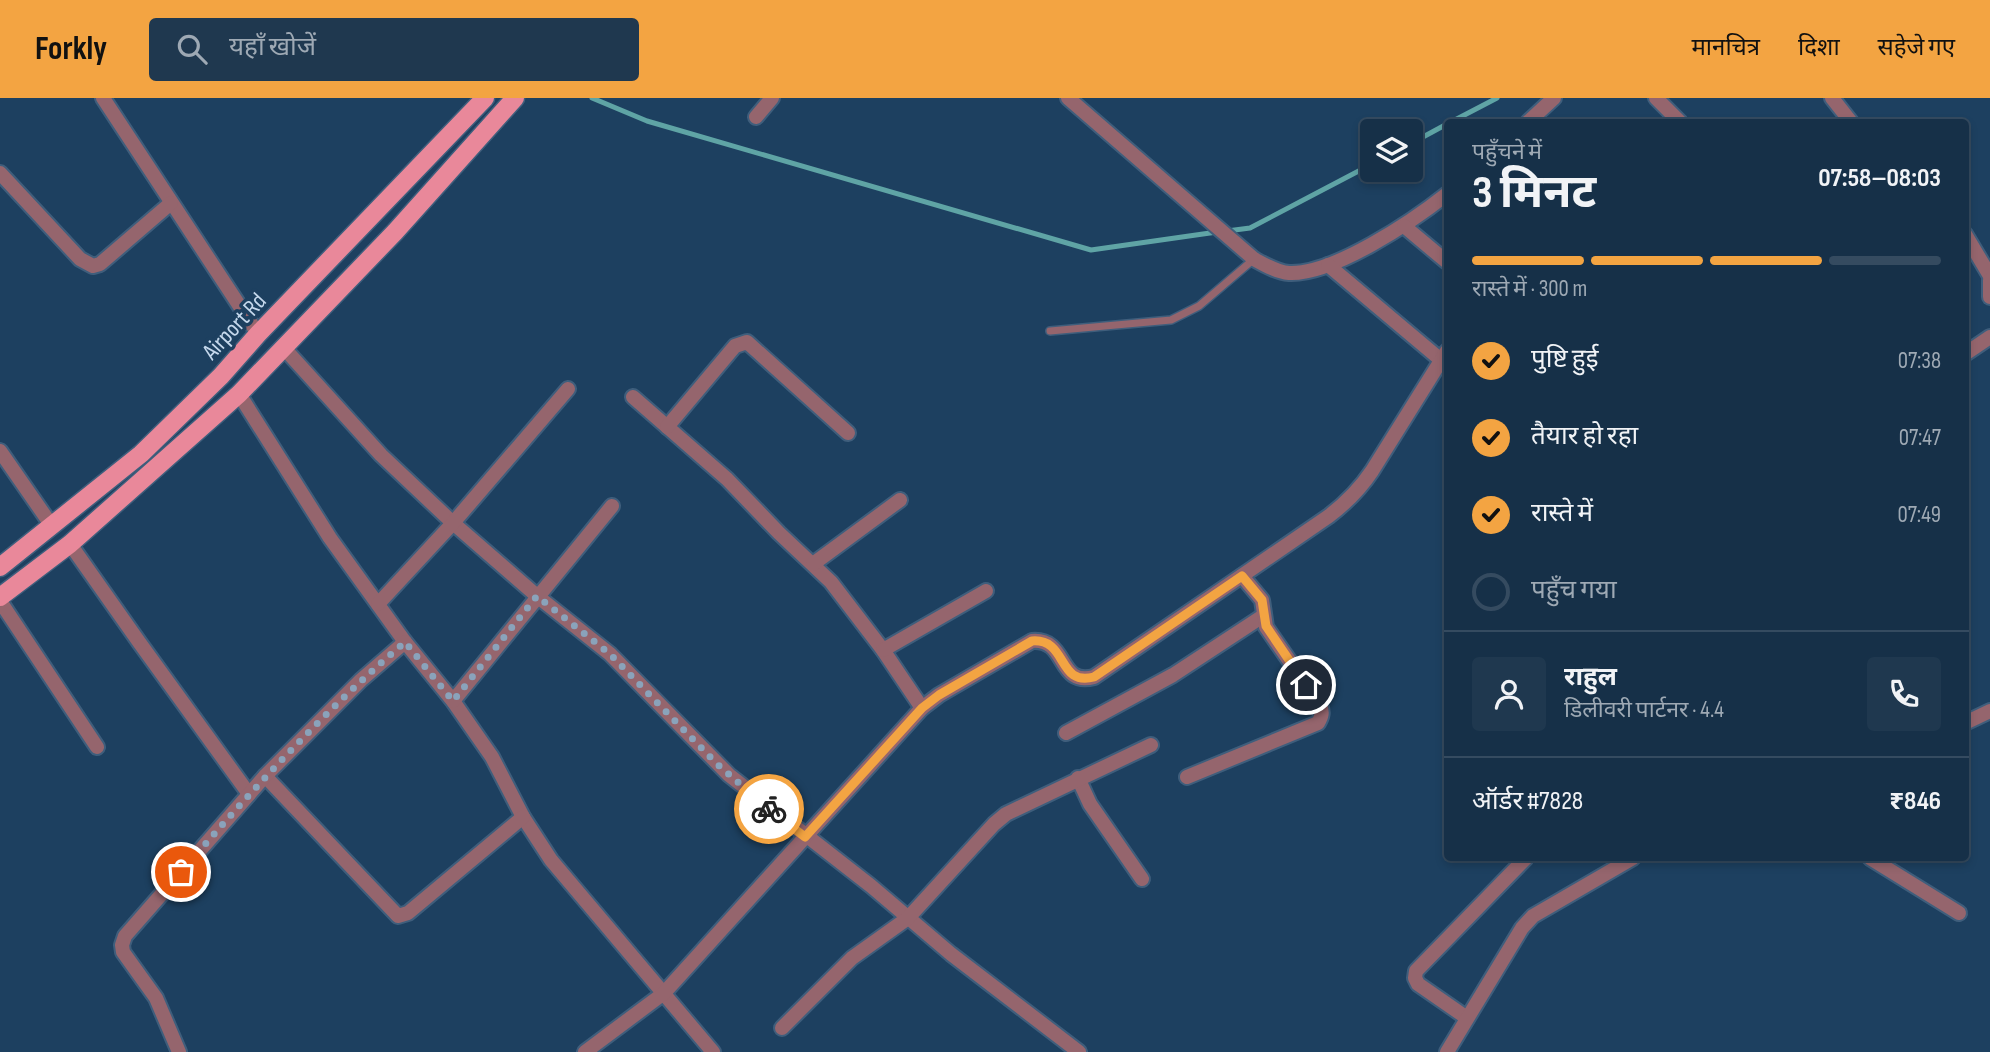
<!DOCTYPE html>
<html lang="hi">
<head>
<meta charset="utf-8">
<style>
	:root { --surface:#163048; --page:#1f384f; --text:#f1f3f6; --muted:#9ea9b4; --line:#354b60; --accent:#f3a442 }
	body { margin:0; font-family:"Sofia Sans Condensed","Noto Sans Devanagari",sans-serif; background:var(--page); color:var(--text); height:100vh; display:flex; flex-direction:column; font-size:26px; white-space:nowrap }
	* { box-sizing:border-box; margin:0 }
	p { font-size:23px; color:var(--muted) }
	.icon { flex:none; width:38px; height:38px; fill:none; stroke:currentColor; stroke-width:2; stroke-linecap:round; stroke-linejoin:round }
	.map { position:relative; flex:1; overflow:hidden }
	.details { position:absolute; left:1444px; top:21px; width:525px; height:742px; display:flex; flex-direction:column; background:var(--surface); border-radius:7px; box-shadow:0 4px 10px #0003,0 0 0 2px var(--line) }
	.details>* { flex:none }
	.controls { position:absolute; left:1360px; top:21px; display:grid; gap:14px }
	.controls a { display:grid; place-items:center; width:63px; height:63px; border-radius:7px; background:var(--surface); box-shadow:0 4px 10px #0003,0 0 0 2px var(--line); font-size:35px }
	.pin { position:absolute; display:grid; place-items:center; width:60px; height:60px; color:#fff; margin:-30px; border:4px solid #fff; border-radius:50%; box-shadow:0 2px 7px #0007 }
	.courier { position:absolute; display:grid; place-items:center; width:70px; height:70px; margin:-35px; border:5px solid #f3a442; border-radius:50%; background:#fff; color:#222; box-shadow:0 2px 9px #0007 }
	.headline em { font-style:normal; font-weight:700 }
	.headline div { display:flex; flex-direction:column-reverse }
	.headline { display:flex; align-items:center; justify-content:space-between; height:119px; padding:0 28px }
	h1 { font-size:46px; font-weight:700; line-height:52px }
	.bar { display:grid; grid-template-columns:repeat(4,1fr); gap:10px 7px; align-content:center; height:84px; padding:0 28px }
	.bar i { height:9px; border-radius:5px; background:var(--line) }
	.bar .current { background:var(--accent) }
	.bar p { grid-column:span 4 }
	.line { display:flex; align-items:center; gap:18px; padding:0 28px; border-top:2px solid var(--line) }
	.line div { flex:1 }
	.round { display:grid; place-items:center; flex:none; width:74px; height:74px; border-radius:7px; background:var(--page) }
	ol { padding:0 28px; list-style:none }
	li { display:flex; align-items:center; gap:21px; height:77px }
	li p { margin-inline-start:auto }
	li .icon { padding:7px; border-radius:50%; background:var(--accent); color:#111; stroke-width:4 }
	li:last-child { color:var(--muted) }
	li i { width:38px; height:38px; border:4px solid var(--line); border-radius:50% }
	header { display:flex; align-items:center; gap:42px; box-sizing:border-box; height:98px; padding:0 35px; background:var(--accent); color:#111 }
	header strong { font-size:33px }
	nav { display:flex; gap:38px; margin-inline-start:auto; font-size:24px }
	.search { width:490px; height:63px; background:var(--page); display:flex; align-items:center; gap:18px; box-sizing:border-box; padding:0 24px; border-radius:7px; color:var(--muted); font-size:26px }
	.map>svg:first-child { display:block }
</style>
</head>
<body>
<header>
<strong>Forkly</strong>
<div class="search"><svg class="icon" aria-label="search" viewBox="0 0 24 24"><circle cx="10" cy="10" r="6"/><path d="M15 15l6 6"/></svg>यहाँ खोजें</div>
<nav><a>मानचित्र</a><a>दिशा</a><a>सहेजे गए</a></nav>
</header>
<div class="map">
<svg width="1990" height="954" viewBox="0 0 1990 954">
	<rect width="100%" height="100%" fill="#1d4060"/>
	<g fill="none" stroke-linecap="round" stroke-linejoin="round">
		<g stroke="#5fa4a5" stroke-width="5">
			<path d="M592,0L647,23L1091,152L1217,134"/>
			<path d="M1451,24L1497,0"/>
			<path d="M1410,46L1447,26"/>
			<path d="M1227,133L1250,130L1372,66"/>
		</g>
		<g stroke="#3f5e7c" stroke-width="10">
			<path id="service" d="M1050,233L1171,222L1199,208L1254,161"/>
		</g>
		<g stroke="#3f5e7c" stroke-width="18">
			<g id="minor">
				<path d="M103,0L258,236"/>
				<path d="M1068,0L1254,161C1265,167 1277,174 1289,175C1333,177 1413,123 1447,96"/>
				<path d="M1656,0L1680,24"/>
				<path d="M1832,0L1851,24"/>
				<path d="M756,19L772,0"/>
				<path d="M1528,24L1554,0"/>
				<path d="M0,75L80,161L93,168L100,166L171,105"/>
				<path d="M1404,128L1447,164"/>
				<path d="M1965,136L1990,178"/>
				<path d="M1328,167L1441,262"/>
				<path d="M1990,182V199"/>
				<path d="M283,249L381,357L453,425L537,498L610,556L729,677L871,788L951,856L1079,954"/>
				<path d="M1965,256L1990,239"/>
				<path d="M239,296L330,440L405,544L453,603L492,659L523,719L551,762L713,954"/>
				<path d="M633,299L727,381L779,435L831,484L883,552L922,610"/>
				<path d="M667,329L735,248L747,244L848,335"/>
				<path d="M0,353L52,428"/>
				<path d="M70,446L139,544L249,696"/>
				<path d="M813,466L900,402"/>
				<path d="M0,503L97,649"/>
				<path d="M378,506L453,425L568,291"/>
				<path d="M883,552L986,493"/>
				<path d="M453,603L612,408"/>
				<path d="M1965,625L1990,613"/>
				<path d="M1066,635L1173,577L1263,518"/>
				<path d="M265,678L398,818L408,815L523,719"/>
				<path d="M1187,679L1318,625C1322,618 1323,614 1320,607L1266,529L1262,502L1242,478"/>
				<path d="M1078,680L1090,706L1142,781"/>
				<path d="M1870,760L1959,815"/>
				<path d="M1467,920L1418,886L1415,880L1416,873L1526,760"/>
				<path d="M782,930L852,860L908,820L994,726L1006,716L1151,647"/>
				<path d="M179,954L156,900L123,854L122,847L125,838L265,678L361,582L405,544"/>
				<path d="M585,954L664,895L922,610L939,597L1032,543C1068,540 1057,589 1094,579L1329,418C1346,405 1360,391 1372,373L1447,253"/>
				<path d="M1447,954L1522,830L1533,818L1633,760"/>
			</g>
		</g>
		<g stroke="#3f5e7c" stroke-width="21">
			<g id="primary">
				<path d="M0,469L141,356L221,278L258,236L485,0"/>
				<path d="M0,499L70,446L239,296L395,134L515,0"/>
			</g>
		</g>
		<use href="#service" stroke="#95656d" stroke-width="7"/>
		<use href="#minor" stroke="#95656d" stroke-width="14"/>
		<use href="#primary" stroke="#e9889a" stroke-width="18"/>
	</g>
	<g fill="none" stroke-linecap="round" stroke-linejoin="round">
		<path stroke="#8aa3bb" stroke-width="7" stroke-dasharray="0 12.6" d="M181,774C251,693 323,614 405,544L453,603L537,498L610,556L716,665L769,711"/>
		<path stroke="#f3a442" stroke-width="9" d="M769,711L805,739L922,610L939,597L1032,543C1068,540 1057,589 1094,579L1242,478L1262,502L1266,528L1306,587"/>
	</g>
	<g text-anchor="middle" stroke-width="7" stroke-linejoin="round" paint-order="stroke">
		<g font-size="24" fill="#c5d8ec" stroke="#1d4060">
			<text transform="translate(234 228) rotate(-47)" y="8">Airport Rd</text>
		</g>
	</g>
</svg>
<div class="controls">
<a><svg class="icon" aria-label="layers" viewBox="0 0 24 24"><path d="M12 4l9 5-9 5-9-5zM3 14l9 5 9-5"/></svg></a>
</div>
<div class="pin" style="left:181px;top:774px;background:#ea580c"><svg class="icon" aria-label="bag" viewBox="0 0 24 24"><path d="M5 8h14l-1 12H6zM9 8a3 3 0 0 1 6 0"/></svg></div>
<div class="pin" style="left:1306px;top:587px;background:#1f2937"><svg class="icon" aria-label="home" viewBox="0 0 24 24"><path d="M3 11l9-7 9 7M6 9v11h12V9"/></svg></div>
<div class="courier" style="left:769px;top:711px"><svg class="icon" aria-label="bike" viewBox="0 0 24 24"><circle cx="6" cy="16" r="4"/><circle cx="18" cy="16" r="4"/><path d="M6 16l4-8h5l3 8M10 8l3 8H6M13 5h3"/></svg></div>
<section class="details">
<div class="headline"><div><h1>3 मिनट</h1><p>पहुँचने में</p></div><em>07:58–08:03</em></div>
<div class="bar"><i class="current"></i><i class="current"></i><i class="current"></i><i></i><p>रास्ते में · 300 m</p></div>
<ol>
<li><svg class="icon" aria-label="check" viewBox="0 0 24 24"><path d="M5 12l5 5 9-10"/></svg>पुष्टि हुई<p>07:38</p></li>
<li><svg class="icon" aria-label="check" viewBox="0 0 24 24"><path d="M5 12l5 5 9-10"/></svg>तैयार हो रहा<p>07:47</p></li>
<li><svg class="icon" aria-label="check" viewBox="0 0 24 24"><path d="M5 12l5 5 9-10"/></svg>रास्ते में<p>07:49</p></li>
<li><i></i>पहुँच गया</li>
</ol>
<div class="line" style="height:126px"><a class="round"><svg class="icon" aria-label="person" viewBox="0 0 24 24"><circle cx="12" cy="8" r="4"/><path d="M4 21q1-7 8-7t8 7"/></svg></a><div><b>राहुल</b><p>डिलीवरी पार्टनर · 4.4</p></div><a class="round"><svg class="icon" aria-label="phone" viewBox="0 0 24 24"><path d="M5 4h4l2 5-3 2q2 4 5 5l2-3 5 2v4C11 20 4 13 5 4z"/></svg></a></div>
<div class="line" style="height:91px"><div>ऑर्डर #7828</div><b>₹846</b></div>
</section>
</div>
</body>
</html>
